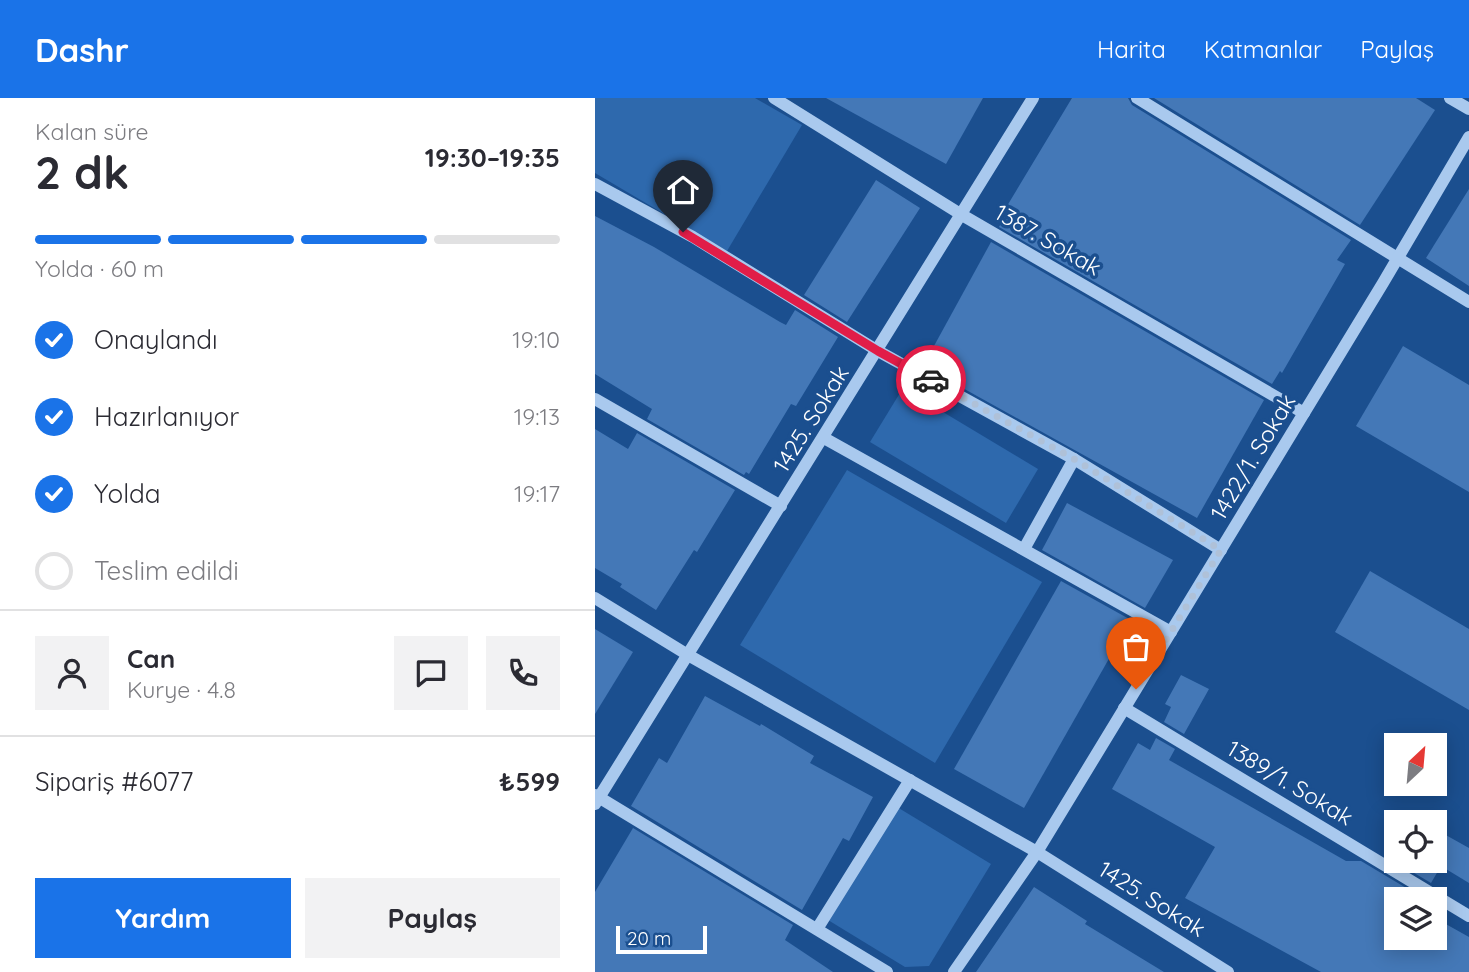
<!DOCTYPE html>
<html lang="tr">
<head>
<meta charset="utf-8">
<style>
	:root { --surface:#fff; --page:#f2f2f3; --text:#2b2b33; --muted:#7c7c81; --line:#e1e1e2; --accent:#1a73e8 }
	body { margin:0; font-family:Quicksand,sans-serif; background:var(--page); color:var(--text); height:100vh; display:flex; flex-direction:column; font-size:26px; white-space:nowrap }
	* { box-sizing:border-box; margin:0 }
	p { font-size:23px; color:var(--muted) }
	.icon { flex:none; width:38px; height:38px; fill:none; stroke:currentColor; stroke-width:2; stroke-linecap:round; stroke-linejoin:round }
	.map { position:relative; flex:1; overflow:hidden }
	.drawer { display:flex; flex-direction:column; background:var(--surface); width:595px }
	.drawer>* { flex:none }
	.needle { width:46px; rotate:26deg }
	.buttons { position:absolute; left:789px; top:635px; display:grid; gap:14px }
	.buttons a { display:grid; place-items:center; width:63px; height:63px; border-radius:0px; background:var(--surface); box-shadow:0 4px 18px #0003; font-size:35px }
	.scale { position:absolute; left:21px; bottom:18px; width:91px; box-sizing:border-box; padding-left:7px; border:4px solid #fff; border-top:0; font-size:19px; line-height:24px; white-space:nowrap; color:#fff; -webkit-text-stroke:5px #1b4f8f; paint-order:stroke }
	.pin { position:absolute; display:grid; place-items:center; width:60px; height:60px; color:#fff; margin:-72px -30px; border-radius:50% 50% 50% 0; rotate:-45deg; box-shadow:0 0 7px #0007 }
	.pin .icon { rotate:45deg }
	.courier { position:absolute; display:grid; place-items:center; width:70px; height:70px; margin:-35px; border:5px solid #e11d48; border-radius:50%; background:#fff; color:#222; box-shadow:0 2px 9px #0007 }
	.summary em { font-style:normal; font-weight:700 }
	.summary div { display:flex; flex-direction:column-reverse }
	.summary { display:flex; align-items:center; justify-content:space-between; height:119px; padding:0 35px }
	h1 { font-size:46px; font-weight:700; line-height:52px }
	.bar { display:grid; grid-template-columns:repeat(4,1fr); gap:10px 7px; align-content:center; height:84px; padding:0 35px }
	.bar i { height:9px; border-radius:5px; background:var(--line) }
	.bar .active { background:var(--accent) }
	.bar p { grid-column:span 4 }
	.line { display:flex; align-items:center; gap:18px; padding:0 35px; border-top:2px solid var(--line) }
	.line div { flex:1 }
	.round { display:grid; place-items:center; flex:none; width:74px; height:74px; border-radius:0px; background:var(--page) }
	ol { padding:0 35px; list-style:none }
	li { display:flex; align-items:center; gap:21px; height:77px }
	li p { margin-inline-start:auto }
	li .icon { padding:7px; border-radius:50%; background:var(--accent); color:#fff; stroke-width:4 }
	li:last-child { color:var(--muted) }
	li i { width:38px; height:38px; border:4px solid var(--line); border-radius:50% }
	.button { display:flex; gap:14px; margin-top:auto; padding:14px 35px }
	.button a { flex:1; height:80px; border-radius:0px; background:var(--accent); color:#fff; font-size:28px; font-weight:700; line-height:80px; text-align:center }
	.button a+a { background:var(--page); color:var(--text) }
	header { display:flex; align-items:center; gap:42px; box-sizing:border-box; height:98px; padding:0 35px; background:var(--accent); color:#fff }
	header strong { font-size:33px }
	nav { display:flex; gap:38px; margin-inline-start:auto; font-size:24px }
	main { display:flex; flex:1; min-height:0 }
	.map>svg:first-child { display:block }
</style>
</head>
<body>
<header>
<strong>Dashr</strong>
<nav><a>Harita</a><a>Katmanlar</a><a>Paylaş</a></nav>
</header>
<main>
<section class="drawer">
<div class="summary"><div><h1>2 dk</h1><p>Kalan süre</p></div><em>19:30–19:35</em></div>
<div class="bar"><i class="active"></i><i class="active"></i><i class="active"></i><i></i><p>Yolda · 60 m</p></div>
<ol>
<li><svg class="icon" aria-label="check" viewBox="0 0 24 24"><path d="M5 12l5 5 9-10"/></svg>Onaylandı<p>19:10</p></li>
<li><svg class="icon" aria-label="check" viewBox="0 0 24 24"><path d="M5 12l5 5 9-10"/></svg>Hazırlanıyor<p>19:13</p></li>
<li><svg class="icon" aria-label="check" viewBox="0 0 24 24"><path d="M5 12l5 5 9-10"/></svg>Yolda<p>19:17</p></li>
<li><i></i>Teslim edildi</li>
</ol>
<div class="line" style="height:126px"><a class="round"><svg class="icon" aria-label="person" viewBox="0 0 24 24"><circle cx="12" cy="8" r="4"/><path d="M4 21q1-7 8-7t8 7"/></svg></a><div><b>Can</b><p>Kurye · 4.8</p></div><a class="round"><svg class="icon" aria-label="chat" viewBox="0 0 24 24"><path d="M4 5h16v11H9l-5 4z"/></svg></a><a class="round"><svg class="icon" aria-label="phone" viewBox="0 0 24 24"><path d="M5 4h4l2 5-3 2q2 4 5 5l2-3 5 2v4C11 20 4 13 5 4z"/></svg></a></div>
<div class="line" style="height:91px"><div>Sipariş #6077</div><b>₺599</b></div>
<div class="button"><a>Yardım</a><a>Paylaş</a></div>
</section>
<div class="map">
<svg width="874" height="874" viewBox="0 0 874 874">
	<rect width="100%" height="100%" fill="#1b4f8f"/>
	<g fill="#2e69ad">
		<path d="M0,0H160L207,27L132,153L0,75Z"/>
		<path d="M308,290L443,371L411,425L275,344Z"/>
		<path d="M252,372L447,484L340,665L145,547Z"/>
		<path d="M302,709L396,766L334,868L310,869L233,822Z"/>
	</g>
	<g fill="#4478b7">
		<path d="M231,0H388L351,66Z"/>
		<path d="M477,0H533L537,7L756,142L742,162L750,166L687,275L685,273L677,286L404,129L412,115L409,113Z"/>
		<path d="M559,0H821L840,12L765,127Z"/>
		<path d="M281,82L325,110L252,224L209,197Z"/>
		<path d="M874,91V188L831,160Z"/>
		<path d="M0,118L59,149L185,224L191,227L200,212L243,239L201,308L196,306L154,376L151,374L149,377L52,321L57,311L0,276Z"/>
		<path d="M396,144L669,302L602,420L328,268Z"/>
		<path d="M808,248L874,287V394L761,328Z"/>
		<path d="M0,331L33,351L42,335L140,392L102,454L99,452L61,512L25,489L27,486L0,470Z"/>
		<path d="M472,405L578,462L550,510L447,452Z"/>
		<path d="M775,473L874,531V612L740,534Z"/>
		<path d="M466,483L536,522L429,710L359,671Z"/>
		<path d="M0,531L38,554L0,616Z"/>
		<path d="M586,577L614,591L589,636L569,624L576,609L570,606Z"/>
		<path d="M110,598L165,628L166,626L219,658L215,665L278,699L254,743L248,740L207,812L36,708L64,660L72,665Z"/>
		<path d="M561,640L580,651L574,662L751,763H766L828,800L802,802V840H840V820L874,839V874H726L590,800L620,749L517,691L543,645L555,652Z"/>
		<path d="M38,730L198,827L190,842L238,874H0V794Z"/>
		<path d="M840,731L874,750V785L846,768L836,785L794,760L802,745V763H840Z"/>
		<path d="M439,789L492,823L490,826L569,874H381Z"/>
	</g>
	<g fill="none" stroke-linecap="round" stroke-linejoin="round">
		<g stroke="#a9c9ee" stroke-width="12">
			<path d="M179,0L367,117L709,315"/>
			<path d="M542,0L874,204"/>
			<path d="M855,0L874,11"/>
			<path d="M0,86L98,139L283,253L479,361L626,452"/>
			<path d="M0,301L186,408"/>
			<path d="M229,340L576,534"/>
			<path d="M429,451L479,361"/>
			<path d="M0,500L93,557L442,754L633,874"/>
			<path d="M529,610L874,818"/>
			<path d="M0,697L292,874"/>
			<path d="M0,706L438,0"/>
			<path d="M222,831L315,682"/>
			<path d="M359,874L442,754L788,185L874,39"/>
		</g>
	</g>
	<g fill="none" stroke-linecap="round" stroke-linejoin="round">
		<path stroke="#afc1d8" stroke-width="7" stroke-dasharray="0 12.6" d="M336,282L479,361L626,452L541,591"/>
		<path stroke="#e11d48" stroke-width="9" d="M88,134L283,253L336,282"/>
	</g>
	<g text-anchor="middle" stroke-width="7" stroke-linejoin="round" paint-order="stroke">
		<g font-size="23" fill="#fff" stroke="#1b4f8f">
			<text transform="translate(453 142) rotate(30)" y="8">1387. Sokak</text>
			<text transform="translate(216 321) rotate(-58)" y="8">1425. Sokak</text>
			<text transform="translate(658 359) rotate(-59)" y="8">1422/1. Sokak</text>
			<text transform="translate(695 685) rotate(31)" y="8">1389/1. Sokak</text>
			<text transform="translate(557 801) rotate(32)" y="8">1425. Sokak</text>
		</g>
	</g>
</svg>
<div class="buttons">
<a><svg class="needle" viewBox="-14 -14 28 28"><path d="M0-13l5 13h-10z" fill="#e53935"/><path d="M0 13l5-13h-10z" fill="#7c7c81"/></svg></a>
<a><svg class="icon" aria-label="locate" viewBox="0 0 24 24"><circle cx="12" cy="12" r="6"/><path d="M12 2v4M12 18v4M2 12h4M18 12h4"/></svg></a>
<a><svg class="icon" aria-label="layers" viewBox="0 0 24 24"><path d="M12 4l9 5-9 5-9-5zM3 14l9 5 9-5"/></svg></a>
</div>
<div class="scale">20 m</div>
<div class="pin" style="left:541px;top:591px;background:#ea580c"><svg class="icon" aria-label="bag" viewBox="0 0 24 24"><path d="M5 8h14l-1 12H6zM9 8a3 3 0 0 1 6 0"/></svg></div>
<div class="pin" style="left:88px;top:134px;background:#1f2937"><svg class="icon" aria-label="home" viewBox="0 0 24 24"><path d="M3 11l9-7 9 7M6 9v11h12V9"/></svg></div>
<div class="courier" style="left:336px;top:282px"><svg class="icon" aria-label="car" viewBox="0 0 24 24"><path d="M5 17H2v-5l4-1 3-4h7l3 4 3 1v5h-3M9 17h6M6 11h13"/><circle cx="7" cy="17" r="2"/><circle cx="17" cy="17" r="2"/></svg></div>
</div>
</main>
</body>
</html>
